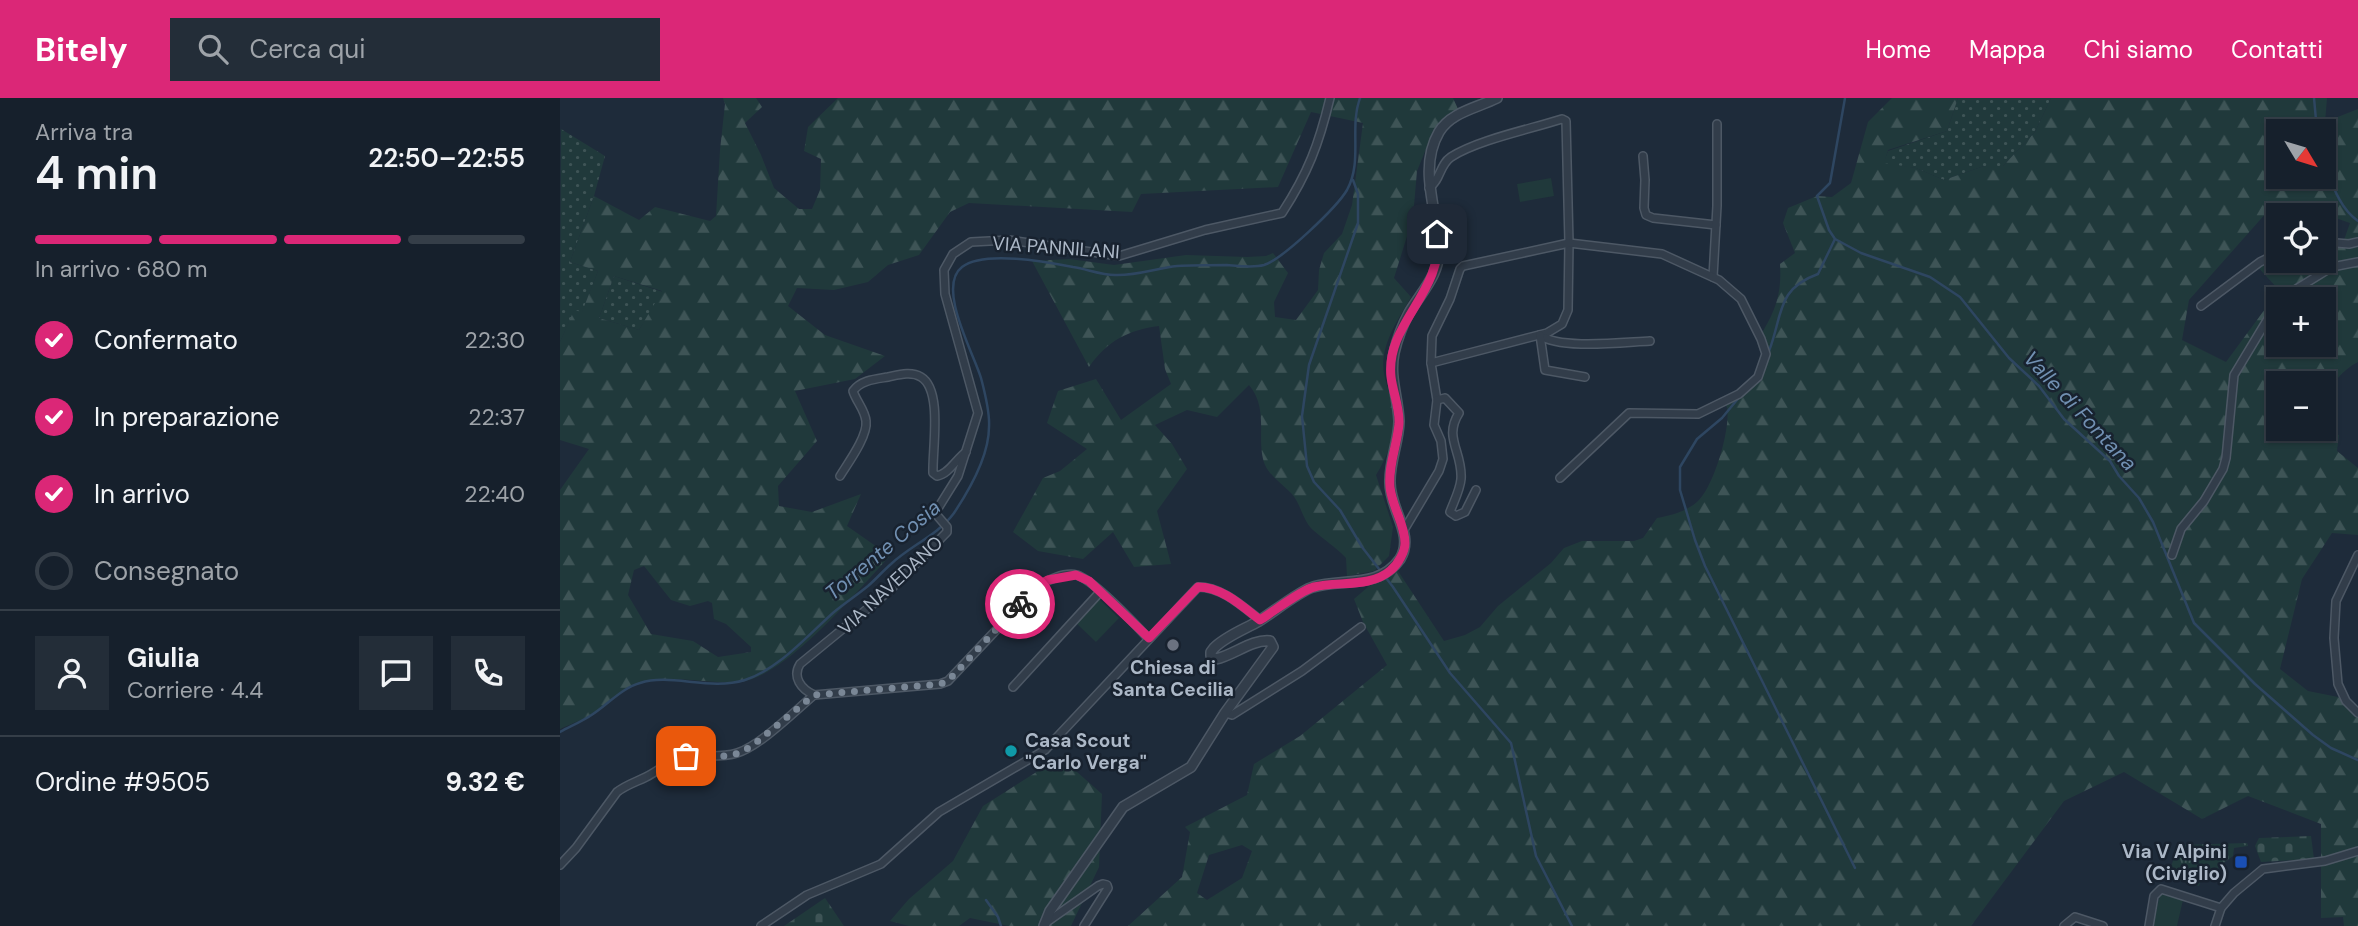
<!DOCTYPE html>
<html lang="it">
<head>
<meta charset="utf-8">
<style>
	:root { --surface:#16202c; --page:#232d38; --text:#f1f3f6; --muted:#9ea3a9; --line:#353e48; --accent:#db2777 }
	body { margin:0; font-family:"DM Sans",sans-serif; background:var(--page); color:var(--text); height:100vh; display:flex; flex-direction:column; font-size:26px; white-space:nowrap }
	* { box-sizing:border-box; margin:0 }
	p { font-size:23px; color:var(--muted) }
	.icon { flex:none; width:38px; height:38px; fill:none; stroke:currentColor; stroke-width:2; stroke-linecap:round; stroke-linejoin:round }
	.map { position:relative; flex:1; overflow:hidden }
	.details { display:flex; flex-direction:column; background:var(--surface); width:560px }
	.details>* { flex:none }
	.needle { width:46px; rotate:128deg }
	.fabs { position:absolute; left:1706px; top:21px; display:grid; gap:14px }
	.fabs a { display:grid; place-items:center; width:70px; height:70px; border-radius:0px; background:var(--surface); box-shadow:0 2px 5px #0004,0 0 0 2px var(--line); font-size:35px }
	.pin { position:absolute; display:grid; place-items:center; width:60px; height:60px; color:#fff; margin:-30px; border-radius:14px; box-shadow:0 4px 10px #0006 }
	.courier { position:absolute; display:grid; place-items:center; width:70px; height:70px; margin:-35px; border:5px solid #db2777; border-radius:50%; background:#fff; color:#222; box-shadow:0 2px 9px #0007 }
	.head em { font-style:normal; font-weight:600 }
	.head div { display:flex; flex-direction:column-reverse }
	.head { display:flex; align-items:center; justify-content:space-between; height:119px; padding:0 35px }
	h1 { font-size:46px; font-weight:600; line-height:52px }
	.bar { display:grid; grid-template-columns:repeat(4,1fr); gap:10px 7px; align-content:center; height:84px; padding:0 35px }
	.bar i { height:9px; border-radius:5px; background:var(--line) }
	.bar .on { background:var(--accent) }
	.bar p { grid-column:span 4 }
	.line { display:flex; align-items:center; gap:18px; padding:0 35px; border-top:2px solid var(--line) }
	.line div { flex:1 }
	.round { display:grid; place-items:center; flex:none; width:74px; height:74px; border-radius:0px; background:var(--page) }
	ol { padding:0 35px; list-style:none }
	li { display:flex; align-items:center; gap:21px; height:77px }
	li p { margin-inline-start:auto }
	li .icon { padding:7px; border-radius:50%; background:var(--accent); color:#fff; stroke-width:4 }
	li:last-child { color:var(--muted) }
	li i { width:38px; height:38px; border:4px solid var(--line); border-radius:50% }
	header { display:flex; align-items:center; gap:42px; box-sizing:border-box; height:98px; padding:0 35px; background:var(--accent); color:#fff }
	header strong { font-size:33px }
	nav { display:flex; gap:38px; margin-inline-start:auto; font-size:24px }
	.search { width:490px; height:63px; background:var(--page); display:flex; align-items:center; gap:18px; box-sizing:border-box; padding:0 24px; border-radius:0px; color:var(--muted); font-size:26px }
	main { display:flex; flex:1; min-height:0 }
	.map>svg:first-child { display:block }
</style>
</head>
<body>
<header>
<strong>Bitely</strong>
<div class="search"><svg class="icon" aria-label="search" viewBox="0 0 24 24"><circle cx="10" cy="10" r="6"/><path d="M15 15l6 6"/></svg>Cerca qui</div>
<nav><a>Home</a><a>Mappa</a><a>Chi siamo</a><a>Contatti</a></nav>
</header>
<main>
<section class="details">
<div class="head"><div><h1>4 min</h1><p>Arriva tra</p></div><em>22:50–22:55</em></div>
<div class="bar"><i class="on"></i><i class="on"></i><i class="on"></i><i></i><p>In arrivo · 680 m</p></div>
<ol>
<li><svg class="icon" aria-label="check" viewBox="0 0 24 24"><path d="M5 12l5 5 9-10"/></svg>Confermato<p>22:30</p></li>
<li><svg class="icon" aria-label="check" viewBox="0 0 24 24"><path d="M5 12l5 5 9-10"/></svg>In preparazione<p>22:37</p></li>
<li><svg class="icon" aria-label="check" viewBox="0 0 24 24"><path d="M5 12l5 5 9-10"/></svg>In arrivo<p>22:40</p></li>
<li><i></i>Consegnato</li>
</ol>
<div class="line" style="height:126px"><a class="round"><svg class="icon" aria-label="person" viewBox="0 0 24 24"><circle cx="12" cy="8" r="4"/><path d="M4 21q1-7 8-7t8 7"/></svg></a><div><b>Giulia</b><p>Corriere · 4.4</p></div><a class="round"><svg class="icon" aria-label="chat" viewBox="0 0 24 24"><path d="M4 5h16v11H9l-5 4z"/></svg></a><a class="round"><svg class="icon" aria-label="phone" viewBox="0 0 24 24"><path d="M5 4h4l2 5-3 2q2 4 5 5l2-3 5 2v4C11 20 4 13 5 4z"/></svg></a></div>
<div class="line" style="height:91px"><div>Ordine #9505</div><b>9.32 €</b></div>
</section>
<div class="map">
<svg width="1798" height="828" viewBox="0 0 1798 828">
	<defs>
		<pattern id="grass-dots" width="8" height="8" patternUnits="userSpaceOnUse" patternTransform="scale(1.75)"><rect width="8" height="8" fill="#20393b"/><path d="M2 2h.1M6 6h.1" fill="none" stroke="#3e5456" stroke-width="1.8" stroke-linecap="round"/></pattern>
		<pattern id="forest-firs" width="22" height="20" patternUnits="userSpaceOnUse" patternTransform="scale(1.75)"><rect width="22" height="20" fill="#20393b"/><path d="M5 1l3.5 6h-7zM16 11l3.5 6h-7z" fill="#3e5456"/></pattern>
		<pattern id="cemetery-stones" width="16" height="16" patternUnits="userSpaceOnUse" patternTransform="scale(1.75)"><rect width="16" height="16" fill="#20393b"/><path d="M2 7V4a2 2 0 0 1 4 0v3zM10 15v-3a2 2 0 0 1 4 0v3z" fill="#3e5456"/></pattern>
		<pattern id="park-tufts" width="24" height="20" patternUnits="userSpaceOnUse" patternTransform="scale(1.75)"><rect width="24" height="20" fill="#20393b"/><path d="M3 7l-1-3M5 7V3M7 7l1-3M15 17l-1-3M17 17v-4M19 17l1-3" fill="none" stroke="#3e5456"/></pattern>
	</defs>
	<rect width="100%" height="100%" fill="#1e2b3a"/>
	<g fill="url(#grass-dots)">
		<path d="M1398,0H1491L1475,34L1443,68H1424L1384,82L1356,70L1323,66L1328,53L1387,33Z"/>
		<path d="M1,31L45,58L34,98L10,164L38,173L22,215L14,213L0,244Z"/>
		<path d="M54,178L103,194L79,232L39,220Z"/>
	</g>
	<g fill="url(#forest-firs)" fill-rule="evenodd">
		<path d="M163,0H196L202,9L185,25L201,57L214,90L239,111H252L260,92L261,61L244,53L248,29L278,0H893L898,11L887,17L873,34L857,73L853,119L834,180L851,199C838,222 819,248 824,276C826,287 831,298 833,308C837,333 829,356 816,377L833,429L829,458L814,473L787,478L786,460C776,449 764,442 753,432C742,422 741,405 731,395C722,386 710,378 705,367C695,341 710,312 689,287L657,319L627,312L595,327L612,346L627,371L597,413L611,466L574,469L553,434L523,461L478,453L453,434L483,380L500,373L527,351L487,325L498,293L536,281L561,322L611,286L605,271L599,228C568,232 547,243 529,269L472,163L509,161L554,167L626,157L687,159L706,158L713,155L728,175L714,204L715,219L736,222L758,192L759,172L764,155L782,136L792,107L803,25L751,14L718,89L581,96L572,114L409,105L390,114L359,157L328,167L308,184L274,192L237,190L228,208L265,237L325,258L295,281L235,293L257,343L218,388L219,408L252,414L301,396L287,428L330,458C298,492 226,579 180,584C146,587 107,574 73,587C58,593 48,607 34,615C24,621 11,626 0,631V392L29,351L0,342V244L14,212L22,214L38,173L10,164L34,98L79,122L95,109L150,123L156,118L160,52L165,6ZM54,178L102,193L79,232L39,220ZM84,468L111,502L130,508L148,503L152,505L154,521L166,526L191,549V554L158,559L133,543L91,536L68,497L74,472Z"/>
		<path d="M1332,0H1398L1387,33L1328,52L1324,65L1356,70L1384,82L1424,68H1443L1475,34L1491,0H1767L1765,24L1798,11V264C1782,272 1769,288 1764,306V285H1718V331H1758V334L1779,337L1777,353L1798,370V437L1772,435L1742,481L1720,571L1748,593L1778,599L1798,619V750L1761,760V726L1688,698L1642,721L1564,674L1504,703L1411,828H568L622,779L630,734L625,729L687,697L694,666L740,638L827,567L803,524L794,501L815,483L838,473L884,543L905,537L920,529L938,508L991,465L1004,450L1022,443H1074L1083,440L1097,420C1112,417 1125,414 1137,404C1153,391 1171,331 1167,310C1167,309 1163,301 1163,300C1191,285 1209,275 1199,240C1215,214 1222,197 1220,166L1235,155L1223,125L1228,110L1257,98L1272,99L1291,85L1308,24ZM1718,33H1764V79H1718ZM1715,105L1741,108L1790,125L1784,142L1764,141V163H1718V157L1695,166L1719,192L1666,264L1622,242L1629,202ZM1718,201H1764V247H1718ZM682,747L692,753L682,780L647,802L637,795L649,757Z"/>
		<path d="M500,659L542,696L539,769L511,828H449L410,820L399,828H349L330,823L349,801L393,763L423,708Z"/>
		<path d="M1798,755V828H1784L1783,819L1761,820V766Z"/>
	</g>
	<g fill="url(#cemetery-stones)">
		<path d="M1751,738L1754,761L1701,764L1695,748L1699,740Z"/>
		<path d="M265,800L284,828H224Z"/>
	</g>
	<path fill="url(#park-tufts)" d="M1687,745L1688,748L1674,750L1673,758L1658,769L1659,773L1649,771L1641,780L1639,788L1607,779L1619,747Z"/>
	<g fill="#20393b">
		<path d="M991,80L994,98L960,104L957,86Z"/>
		<path d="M539,501L559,520L536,544L516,525Z"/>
		<path d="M1600,796L1623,802L1617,828H1593Z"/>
	</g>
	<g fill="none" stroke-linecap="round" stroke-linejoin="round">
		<g stroke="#2e4661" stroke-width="2.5">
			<path d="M1285,0L1270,85L1257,98L1269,132L1275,141L1301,155L1370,179L1400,199L1449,260L1479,288L1504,321L1550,363L1559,378L1579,400L1593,424L1634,525L1695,586L1753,637L1771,650L1798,662"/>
			<path d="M1754,0L1757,33"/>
			<path d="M1764,65C1772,85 1779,110 1798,123"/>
			<path d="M793,82L798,96V125L749,267L742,318L747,368L754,384L780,412L802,449L833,489L890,575L951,645L976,758L1012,828"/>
			<path d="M1209,253C1223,217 1216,191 1258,176L1275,141"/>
			<path d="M1181,297L1162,320L1137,341L1120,369V392L1135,442L1145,468L1295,770"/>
			<path d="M0,634C11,628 23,623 33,616C48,606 62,590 80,585C111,575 149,593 185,582C219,571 247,538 274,514C285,505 297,497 308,488C316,481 323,473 331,466C350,448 378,437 394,415C410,391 429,358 429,329C430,314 425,295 421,280C414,256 376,189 402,169C424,152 487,164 513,169C527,171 541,177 555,177C576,178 597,170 617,168C634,167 650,167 667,167C679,168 693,170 704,167C723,161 777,109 787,92C803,63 789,30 800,0"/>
			<path d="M426,802L438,819L441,828"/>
		</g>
		<g stroke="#4d5865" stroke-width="10">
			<g id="minor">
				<path d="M1083,58L1085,82L1084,110L1086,117L1093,120L1156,127"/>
				<path d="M869,90C881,82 879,67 891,59C917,42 971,31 1002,21L1006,23L1009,145L1008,212L1002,226L987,235L871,265L877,302"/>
				<path d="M1764,144L1789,146L1798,144"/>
				<path d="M1153,179L1157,108V26"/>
				<path d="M1720,201L1772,169L1798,164"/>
				<path d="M1641,208L1700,164L1718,155"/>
				<path d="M980,237C999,252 1065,244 1090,243"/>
				<path d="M980,237L985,272L1025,279"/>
				<path d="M871,265L872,238L890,201L900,171L903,168L1009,145L1102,156L1159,182L1181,201L1201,241L1206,256L1198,279L1179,296L1138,316L1069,315L1000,380"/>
				<path d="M280,378C288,365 308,338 306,323C305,312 296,303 293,293C301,282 316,281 328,279C338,277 351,273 361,279C383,292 372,352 373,375L377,378C389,376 396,361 406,354"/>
				<path d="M844,432L879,373L883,361L881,343L874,327L877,302L885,300L899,315C883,340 903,354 901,381C900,392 894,403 890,414L896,418L905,414L916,392"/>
				<path d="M1612,457L1621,431L1644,403L1663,371L1666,360L1674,277L1718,204"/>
				<path d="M1798,457L1776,503L1774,540L1778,586L1786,603L1798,615"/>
				<path d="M588,540C574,525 535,483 517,477C504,474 487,482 476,490L388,583L380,586L254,597C241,591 232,579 240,566L329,493L387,434V429L375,415L398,378L418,315L385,196L384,172L393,156L411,144L449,142L559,158L645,132L722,115C748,75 759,46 770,0"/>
				<path d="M453,589L540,494"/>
				<path d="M665,615L672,617L742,573L801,529"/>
				<path d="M0,767L16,750L57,694C66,687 76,684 86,679C100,672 112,660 129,658C145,657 161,660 177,655C200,648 235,613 254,597"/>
				<path d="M484,826L538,788L543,786L547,787L548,790L524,828"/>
				<path d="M201,828L247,797L321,766L379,714L485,652L638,489C662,489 682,508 700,522"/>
				<path d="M1504,828L1515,819L1543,828"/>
				<path d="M1589,828L1594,798L1601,791L1661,810"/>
				<path d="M1655,828L1661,810L1674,795L1703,771L1765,763L1798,753"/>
			</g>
		</g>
		<g stroke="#4d5865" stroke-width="12">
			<path id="tertiary" d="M484,828L490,813L563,709L631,669L665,615L713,549L710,543C692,541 674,557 656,561L651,558V554L654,550C666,538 685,531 699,523C712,515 741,492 753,489C783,480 819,491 840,461C855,437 830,412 830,385C829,364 839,343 839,323C838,299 829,279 834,255C837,242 843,226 849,215C862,193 880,177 879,149C877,112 858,70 879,34C891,14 917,10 937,0"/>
		</g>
		<use href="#minor" stroke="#323d4a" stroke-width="7"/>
		<use href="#tertiary" stroke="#323d4a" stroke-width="9"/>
	</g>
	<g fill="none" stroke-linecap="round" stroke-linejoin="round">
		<path stroke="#7a8796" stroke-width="7" stroke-dasharray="0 12.6" d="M126,658H164L180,655L193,647L254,597L380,586L388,583L460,506"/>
		<path stroke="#db2777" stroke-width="9" d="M460,506L476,489L488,482L516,477L529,483L589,540L638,489C662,489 682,508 700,522C713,514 741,492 754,489C778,483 811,490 831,472C838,466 845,454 845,445C845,426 832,409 830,389C828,367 837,348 839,326C840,310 833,295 831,279C825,225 885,194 877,136"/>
	</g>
	<circle fill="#6b7280" stroke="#18222f" stroke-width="2.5" cx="613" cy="547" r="7"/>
	<circle fill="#0f9aa8" stroke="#18222f" stroke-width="2.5" cx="451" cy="653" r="7"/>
	<rect fill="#1a4fb4" stroke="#18222f" stroke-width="2.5" x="1674" y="757" width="14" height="14" rx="3.5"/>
	<g text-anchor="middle" stroke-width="5" stroke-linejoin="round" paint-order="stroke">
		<g font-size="19" fill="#acb8c7" stroke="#18222f">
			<text transform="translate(496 149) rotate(4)" y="7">VIA PANNILANI</text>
			<text transform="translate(330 487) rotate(-43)" y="7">VIA NAVEDANO</text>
		</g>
		<g font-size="19" font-weight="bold" fill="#acb8c7" stroke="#18222f">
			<text x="613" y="576">Chiesa di<tspan x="613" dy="22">Santa Cecilia</tspan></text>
			<text x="465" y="649" text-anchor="start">Casa Scout<tspan x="465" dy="22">"Carlo Verga"</tspan></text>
			<text x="1667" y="760" text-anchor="end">Via V Alpini<tspan x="1667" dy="22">(Civiglio)</tspan></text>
		</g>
		<g font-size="21" font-style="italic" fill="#7190b2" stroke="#18222f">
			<text transform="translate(1520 313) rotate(47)" y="7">Valle di Fontana</text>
			<text transform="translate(323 452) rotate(-40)" y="7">Torrente Cosia</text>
		</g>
	</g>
</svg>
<div class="fabs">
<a><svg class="needle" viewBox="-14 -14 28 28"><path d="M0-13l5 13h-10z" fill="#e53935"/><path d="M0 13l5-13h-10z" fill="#9ea3a9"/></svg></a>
<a><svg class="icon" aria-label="locate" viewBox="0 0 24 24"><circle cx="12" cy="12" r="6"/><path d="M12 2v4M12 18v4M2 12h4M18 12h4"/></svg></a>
<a>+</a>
<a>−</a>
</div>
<div class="pin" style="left:126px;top:658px;background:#ea580c"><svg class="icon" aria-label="bag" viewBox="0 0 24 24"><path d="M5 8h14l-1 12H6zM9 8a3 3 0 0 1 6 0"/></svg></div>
<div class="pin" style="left:877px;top:136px;background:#1f2937"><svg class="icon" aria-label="home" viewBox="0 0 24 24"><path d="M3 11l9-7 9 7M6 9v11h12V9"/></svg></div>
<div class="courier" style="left:460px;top:506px"><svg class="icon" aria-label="bike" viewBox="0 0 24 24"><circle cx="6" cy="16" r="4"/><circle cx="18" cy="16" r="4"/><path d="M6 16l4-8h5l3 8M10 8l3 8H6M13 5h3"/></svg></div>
</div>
</main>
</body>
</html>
